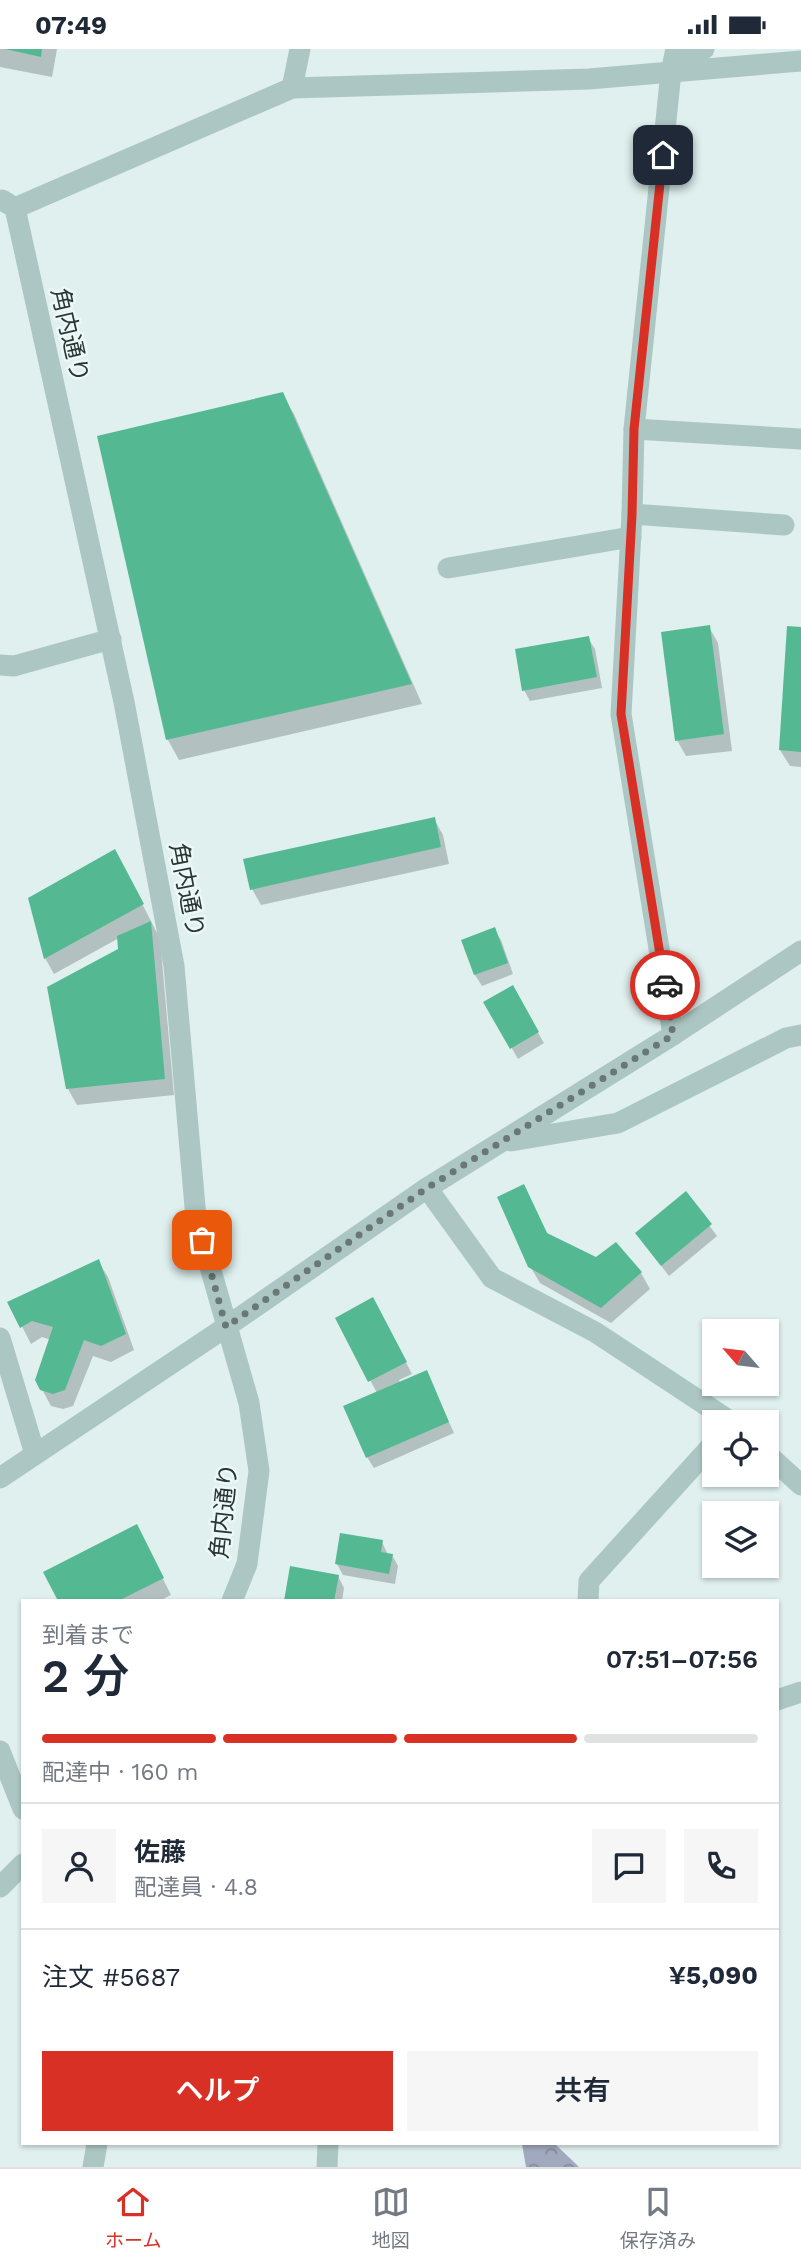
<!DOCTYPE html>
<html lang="ja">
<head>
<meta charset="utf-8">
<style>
	:root { --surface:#fff; --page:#f6f6f7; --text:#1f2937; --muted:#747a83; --line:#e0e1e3; --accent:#d93025 }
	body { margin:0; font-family:"Work Sans","Noto Sans JP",sans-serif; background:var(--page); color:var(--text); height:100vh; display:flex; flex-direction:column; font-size:26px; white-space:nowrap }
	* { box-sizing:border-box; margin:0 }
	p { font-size:23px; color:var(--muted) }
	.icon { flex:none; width:38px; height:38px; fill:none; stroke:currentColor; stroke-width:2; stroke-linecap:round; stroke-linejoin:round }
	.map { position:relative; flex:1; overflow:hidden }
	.sheet { position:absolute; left:21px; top:1550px; width:758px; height:546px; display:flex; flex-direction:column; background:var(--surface); border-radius:0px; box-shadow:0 2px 5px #0004 }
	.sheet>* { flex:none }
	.needle { width:46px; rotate:298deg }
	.fabs { position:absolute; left:702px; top:1270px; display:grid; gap:14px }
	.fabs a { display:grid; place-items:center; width:77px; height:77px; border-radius:0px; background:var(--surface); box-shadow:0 2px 5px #0004; font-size:35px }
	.pin { position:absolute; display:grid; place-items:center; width:60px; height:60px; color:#fff; margin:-30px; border-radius:14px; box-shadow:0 4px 10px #0006 }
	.courier { position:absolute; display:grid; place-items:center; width:70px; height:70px; margin:-35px; border:5px solid #d93025; border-radius:50%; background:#fff; color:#222; box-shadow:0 2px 9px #0007 }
	.overview em { font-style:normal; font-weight:600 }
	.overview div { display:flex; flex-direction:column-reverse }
	.overview { display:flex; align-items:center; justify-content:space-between; height:119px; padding:0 21px }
	h1 { font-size:46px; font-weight:600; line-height:52px }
	.bar { display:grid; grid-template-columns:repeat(4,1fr); gap:10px 7px; align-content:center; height:84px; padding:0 21px }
	.bar i { height:9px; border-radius:5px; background:var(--line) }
	.bar .active { background:var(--accent) }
	.bar p { grid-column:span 4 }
	.line { display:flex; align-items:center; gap:18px; padding:0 21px; border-top:2px solid var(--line) }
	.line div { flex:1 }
	.round { display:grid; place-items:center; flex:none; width:74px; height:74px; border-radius:0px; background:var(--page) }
	.cta { display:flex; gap:14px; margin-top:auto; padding:14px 21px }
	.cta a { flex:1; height:80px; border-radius:0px; background:var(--accent); color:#fff; font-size:28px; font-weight:600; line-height:80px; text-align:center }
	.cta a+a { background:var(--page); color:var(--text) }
	.status { display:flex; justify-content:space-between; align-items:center; height:49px; padding:0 35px; background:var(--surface); direction:ltr }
	.status svg { height:19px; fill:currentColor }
	.dock { display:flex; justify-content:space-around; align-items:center; height:98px; border-top:2px solid var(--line); background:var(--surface); font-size:19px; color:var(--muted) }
	.dock a { display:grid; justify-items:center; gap:4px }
	.dock .active { color:var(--accent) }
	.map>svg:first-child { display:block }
</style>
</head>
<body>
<div class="status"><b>07:49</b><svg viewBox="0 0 49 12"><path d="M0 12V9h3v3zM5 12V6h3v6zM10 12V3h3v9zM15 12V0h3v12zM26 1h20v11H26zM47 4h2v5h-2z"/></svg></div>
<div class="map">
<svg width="801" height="2118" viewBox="0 0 801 2118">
	<defs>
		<pattern id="forest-crowns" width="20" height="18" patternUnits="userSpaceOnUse" patternTransform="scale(1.75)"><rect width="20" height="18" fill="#a1a9be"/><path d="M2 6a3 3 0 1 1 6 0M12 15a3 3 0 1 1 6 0" fill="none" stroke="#838a9b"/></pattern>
	</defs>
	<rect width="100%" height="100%" fill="#dff0ef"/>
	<path fill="url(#forest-crowns)" d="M522,2095H555L579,2118H526Z"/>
	<g fill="#0003">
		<path d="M0,0H57L52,28L0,18Z"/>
		<path d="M282,345L294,365L422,655L179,711L168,691L99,388Z"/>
		<path d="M709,578L718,594L732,702L686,707L677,691Z"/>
		<path d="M801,580V718L790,717L780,701Z"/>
		<path d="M588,589L595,600L602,639L530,652L524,641Z"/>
		<path d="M434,770L443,786L449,815L261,856L252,840Z"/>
		<path d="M124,819L160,890L174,1046L77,1056L68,1040L120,901L119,889L54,925L45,909Z"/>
		<path d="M494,880L501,891L513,925L482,937L475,926L463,892Z"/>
		<path d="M512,939L544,994L518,1010L486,954Z"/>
		<path d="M524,1137L548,1186L596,1210L641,1224L650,1240L611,1274L540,1234L530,1217Z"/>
		<path d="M686,1145L717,1187L669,1227L637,1185Z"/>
		<path d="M98,1212L108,1228L134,1301L111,1313L93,1307L73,1357L63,1360L51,1357L37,1331L51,1291L42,1288L31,1295L10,1254Z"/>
		<path d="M379,1261L412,1325L399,1331L400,1334L426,1323L454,1384L374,1419L367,1408L377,1344L337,1269Z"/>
		<path d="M382,1493L388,1506H392L398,1517L395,1535L343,1526L337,1515Z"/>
		<path d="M145,1494L171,1546L159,1552H60L45,1523Z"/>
		<path d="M292,1519L338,1527L344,1539L342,1552H286Z"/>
	</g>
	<g fill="#54b993">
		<path d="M5,0H42L41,8Z"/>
		<path d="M283,343L412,635L166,691L97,387Z"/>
		<path d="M710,576L724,685L675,692L661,583Z"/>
		<path d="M787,577L801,578V703L779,701Z"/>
		<path d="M589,587L597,628L522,642L515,600Z"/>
		<path d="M435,768L441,798L250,841L243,810Z"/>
		<path d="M115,800L144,855L44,910L28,849Z"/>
		<path d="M151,872L165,1030L66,1040L47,938L118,900L117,887Z"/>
		<path d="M495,878L508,914L474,926L461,891Z"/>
		<path d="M513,936L539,983L510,1000L483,953Z"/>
		<path d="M524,1135L547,1184L596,1208L616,1193L642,1223L601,1259L528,1218L497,1148Z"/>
		<path d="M686,1142L712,1175L661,1217L635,1184Z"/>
		<path d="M99,1210L126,1285L101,1297L84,1291L65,1341L53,1345L40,1341L35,1331L53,1278L32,1272L20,1279L7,1253Z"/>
		<path d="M373,1248L407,1313L368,1333L335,1269Z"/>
		<path d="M427,1321L449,1373L366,1409L343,1357Z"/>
		<path d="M137,1475L164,1529L118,1552H58L43,1523Z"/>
		<path d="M340,1484L383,1491L381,1503L393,1505L389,1525L335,1515Z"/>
		<path d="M290,1517L339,1526L334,1552H284Z"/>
	</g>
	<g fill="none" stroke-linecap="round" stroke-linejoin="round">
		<g stroke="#acc7c3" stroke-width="21">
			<path d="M676,0L671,23L634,380L632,465L784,476"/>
			<path d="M673,22L704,0"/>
			<path d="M292,39L300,0"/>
			<path d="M0,152L2,151L15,159L124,653L174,917L196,1169L249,1354L259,1422L247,1515L232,1552"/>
			<path d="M15,159L292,39L589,30L801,12"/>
			<path d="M634,380L801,390"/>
			<path d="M632,465L621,665L673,986"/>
			<path d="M448,519L631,488"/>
			<path d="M0,616L14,617L111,590"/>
			<path d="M511,1092L618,1074L786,989L801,986"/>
			<path d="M427,1139L492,1229L595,1283L733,1374"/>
			<path d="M0,1289L35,1405"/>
			<path d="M766,1404L801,1436"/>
			<path d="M0,1429L226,1278L427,1139L673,986L801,902"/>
			<path d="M588,1552L589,1532L714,1394"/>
			<path d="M777,1651L801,1643"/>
			<path d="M0,1702L23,1760"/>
			<path d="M0,1838L23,1815"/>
			<path d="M93,2118L97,2095"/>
			<path d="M327,2118L328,2095"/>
		</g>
	</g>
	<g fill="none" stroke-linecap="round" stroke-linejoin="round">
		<path stroke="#697775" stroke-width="7" stroke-dasharray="0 12.6" d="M202,1191L226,1278L427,1139L673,986L665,936"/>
		<path stroke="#d93025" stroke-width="9" d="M663,106L634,380L632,466L621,665L665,936"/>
	</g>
	<g text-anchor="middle" stroke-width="5" stroke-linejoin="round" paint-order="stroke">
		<g font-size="24" fill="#2a3633" stroke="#ebf8f7">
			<text transform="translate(70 286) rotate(77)" y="8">角内通り</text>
			<text transform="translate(187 841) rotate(79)" y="8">角内通り</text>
			<text transform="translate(224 1462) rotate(-84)" y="8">角内通り</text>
		</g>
	</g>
</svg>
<div class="fabs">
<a><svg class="needle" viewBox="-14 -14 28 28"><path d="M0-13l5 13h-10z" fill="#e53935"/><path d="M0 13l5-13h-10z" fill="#747a83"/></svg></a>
<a><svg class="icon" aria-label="locate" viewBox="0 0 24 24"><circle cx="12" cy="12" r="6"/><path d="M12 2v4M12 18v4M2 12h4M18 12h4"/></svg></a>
<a><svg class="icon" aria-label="layers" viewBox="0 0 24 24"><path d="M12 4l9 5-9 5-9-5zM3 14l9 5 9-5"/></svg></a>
</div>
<div class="pin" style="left:202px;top:1191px;background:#ea580c"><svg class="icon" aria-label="bag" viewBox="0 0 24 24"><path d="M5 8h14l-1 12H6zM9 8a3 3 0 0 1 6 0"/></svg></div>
<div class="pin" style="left:663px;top:106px;background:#1f2937"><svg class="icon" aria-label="home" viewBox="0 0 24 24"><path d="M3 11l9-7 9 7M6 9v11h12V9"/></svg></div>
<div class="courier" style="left:665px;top:936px"><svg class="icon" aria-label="car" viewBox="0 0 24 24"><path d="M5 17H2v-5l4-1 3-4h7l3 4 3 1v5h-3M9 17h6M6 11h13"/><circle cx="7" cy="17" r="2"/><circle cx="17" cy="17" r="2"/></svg></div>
<section class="sheet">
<div class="overview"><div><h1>2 分</h1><p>到着まで</p></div><em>07:51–07:56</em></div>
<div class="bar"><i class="active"></i><i class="active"></i><i class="active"></i><i></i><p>配達中 · 160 m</p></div>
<div class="line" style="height:126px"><a class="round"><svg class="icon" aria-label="person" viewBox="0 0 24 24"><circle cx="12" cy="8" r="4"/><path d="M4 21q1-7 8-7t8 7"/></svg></a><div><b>佐藤</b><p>配達員 · 4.8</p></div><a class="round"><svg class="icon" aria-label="chat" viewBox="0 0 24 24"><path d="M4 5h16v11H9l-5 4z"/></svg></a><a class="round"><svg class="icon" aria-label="phone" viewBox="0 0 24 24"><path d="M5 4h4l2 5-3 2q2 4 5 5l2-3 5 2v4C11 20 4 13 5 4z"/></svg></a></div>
<div class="line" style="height:91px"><div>注文 #5687</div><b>¥5,090</b></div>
<div class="cta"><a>ヘルプ</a><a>共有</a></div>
</section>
</div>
<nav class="dock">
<a class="active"><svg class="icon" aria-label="home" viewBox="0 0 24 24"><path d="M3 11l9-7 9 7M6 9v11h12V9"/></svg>ホーム</a>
<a><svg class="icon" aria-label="map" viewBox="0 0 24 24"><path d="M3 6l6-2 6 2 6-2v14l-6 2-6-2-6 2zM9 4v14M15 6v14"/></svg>地図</a>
<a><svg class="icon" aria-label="saved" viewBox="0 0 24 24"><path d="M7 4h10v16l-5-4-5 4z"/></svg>保存済み</a>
</nav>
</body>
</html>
